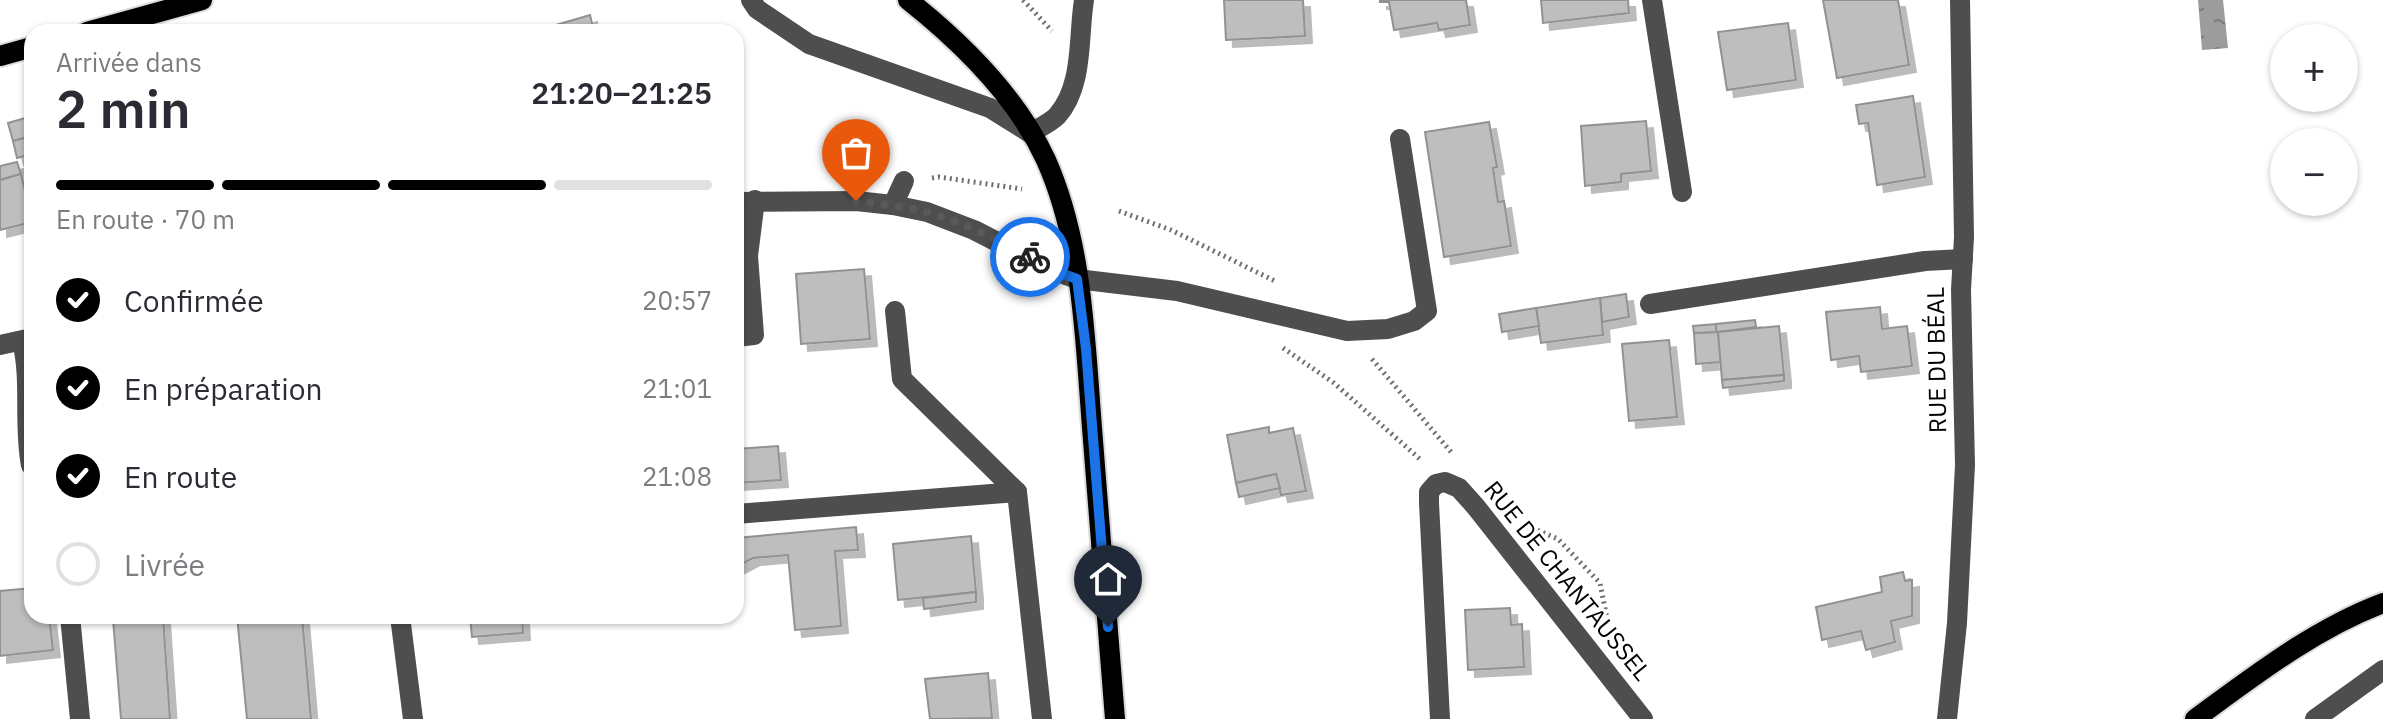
<!DOCTYPE html>
<html lang="fr">
<head>
<meta charset="utf-8">
<style>
	:root { --surface:#fff; --page:#f7f7f7; --text:#2b2b33; --muted:#7c7c81; --line:#e1e1e2; --accent:#000 }
	body { margin:0; font-family:"IBM Plex Sans",sans-serif; background:var(--page); color:var(--text); height:100vh; display:flex; flex-direction:column; font-size:30px; white-space:nowrap }
	* { box-sizing:border-box; margin:0 }
	p { font-size:26px; color:var(--muted) }
	.icon { flex:none; width:44px; height:44px; fill:none; stroke:currentColor; stroke-width:2; stroke-linecap:round; stroke-linejoin:round }
	.map { position:relative; flex:1; overflow:hidden }
	.drawer { position:absolute; left:24px; top:24px; width:720px; height:600px; display:flex; flex-direction:column; background:var(--surface); border-radius:24px; box-shadow:0 2px 6px #0004 }
	.drawer>* { flex:none }
	.buttons { position:absolute; left:2270px; top:24px; display:grid; gap:16px }
	.buttons a { display:grid; place-items:center; width:88px; height:88px; border-radius:50%; background:var(--surface); box-shadow:0 2px 6px #0004; font-size:40px }
	.pin { position:absolute; display:grid; place-items:center; width:68px; height:68px; color:#fff; margin:-82px -34px; border-radius:50% 50% 50% 0; rotate:-45deg; box-shadow:0 0 8px #0007 }
	.pin .icon { rotate:45deg }
	.courier { position:absolute; display:grid; place-items:center; width:80px; height:80px; margin:-40px; border:6px solid #1a73e8; border-radius:50%; background:#fff; color:#222; box-shadow:0 2px 10px #0007 }
	.overview em { font-style:normal; font-weight:600 }
	.overview div { display:flex; flex-direction:column-reverse }
	.overview { display:flex; align-items:center; justify-content:space-between; height:136px; padding:0 32px }
	h1 { font-size:52px; font-weight:600; line-height:60px }
	.bar { display:grid; grid-template-columns:repeat(4,1fr); gap:12px 8px; align-content:center; height:96px; padding:0 32px }
	.bar i { height:10px; border-radius:6px; background:var(--line) }
	.bar .active { background:var(--accent) }
	.bar p { grid-column:span 4 }
	ol { padding:0 32px; list-style:none }
	li { display:flex; align-items:center; gap:24px; height:88px }
	li p { margin-inline-start:auto }
	li .icon { padding:8px; border-radius:50%; background:var(--accent); color:#fff; stroke-width:4 }
	li:last-child { color:var(--muted) }
	li i { width:44px; height:44px; border:4px solid var(--line); border-radius:50% }
	.map>svg:first-child { display:block }
</style>
</head>
<body>
<div class="map">
<svg width="2383" height="719" viewBox="0 0 2383 719">
	<defs>
		<pattern id="water-ripples" width="26" height="14" patternUnits="userSpaceOnUse" patternTransform="scale(2)"><rect width="26" height="14" fill="#9c9c9c"/><path d="M2 4q2-2 4 0t4 0M15 11q2-2 4 0t4 0" fill="none" stroke="#7d7d7d"/></pattern>
		<filter id="shadow"><feDropShadow dx="7" dy="7" stdDeviation="0" flood-color="#0004"/></filter>
	</defs>
	<rect width="100%" height="100%" fill="#fff"/>
	<path fill="url(#water-ripples)" d="M2198,0H2223L2228,48L2202,50Z"/>
	<g fill="#bebebe" stroke="#929292" stroke-width="2" filter="url(#shadow)">
		<path d="M1224,0H1303L1305,36L1226,40Z"/>
		<path d="M1380,0H1466L1470,25L1439,30L1437,23L1394,30L1389,2H1380Z"/>
		<path d="M1541,0H1628L1629,13L1543,23Z"/>
		<path d="M1823,0H1898L1909,65L1837,78Z"/>
		<path d="M590,15L594,32H558L556,25Z"/>
		<path d="M1788,23L1796,80L1727,90L1718,32Z"/>
		<path d="M1913,96L1925,177L1877,185L1868,123L1859,124L1856,105Z"/>
		<path d="M32,116V136L13,141L8,123Z"/>
		<path d="M1646,121L1651,171L1621,174V182L1585,186L1581,126Z"/>
		<path d="M1489,122L1497,167L1493,168L1498,202L1504,201L1511,246L1444,257L1425,132Z"/>
		<path d="M32,136V154L17,158L13,141Z"/>
		<path d="M17,162L21,174L0,180V166Z"/>
		<path d="M21,174L32,222L0,230V180Z"/>
		<path d="M864,269L870,339L801,344L796,274Z"/>
		<path d="M1626,294L1629,317L1602,322L1600,298Z"/>
		<path d="M1600,298L1603,335L1541,343L1536,308Z"/>
		<path d="M1880,307L1882,329L1907,326L1912,366L1861,372L1859,356L1831,360L1826,312Z"/>
		<path d="M1536,308L1539,326L1502,332L1499,314Z"/>
		<path d="M1755,320L1756,327L1718,332L1721,362L1696,364L1694,333L1716,332V324Z"/>
		<path d="M1716,324V332L1694,333L1693,326Z"/>
		<path d="M1779,326L1784,375L1722,380L1718,332Z"/>
		<path d="M1669,340L1677,417L1629,421L1622,344Z"/>
		<path d="M1784,375V381L1723,388L1722,380Z"/>
		<path d="M1269,427V433L1293,428L1306,491L1281,495L1276,474L1236,483L1227,435Z"/>
		<path d="M778,446L781,480L736,483V449Z"/>
		<path d="M1276,474L1280,488L1239,497L1236,483Z"/>
		<path d="M856,527L858,550L835,551L841,626L795,630L788,555L753,558L736,567V538Z"/>
		<path d="M971,536L976,592L898,600L893,544Z"/>
		<path d="M1903,572L1905,581L1912,580V616L1891,621L1895,642L1866,650L1861,631L1822,640L1816,607L1882,592L1880,577Z"/>
		<path d="M32,588V616H49L53,650L0,656V591Z"/>
		<path d="M976,592V602L924,609L923,598Z"/>
		<path d="M1510,608L1511,625L1522,624L1524,667L1468,670L1465,610Z"/>
		<path d="M163,616L170,719H121L113,619Z"/>
		<path d="M237,616H302L311,719H247Z"/>
		<path d="M470,616H522L523,633L472,637Z"/>
		<path d="M988,673L992,718L930,719L925,679Z"/>
	</g>
	<g fill="none" stroke-linecap="round" stroke-linejoin="round">
		<g stroke="#dbdbdb" stroke-width="24">
			<g id="major">
				<path d="M908,0C961,42 1017,97 1046,160C1083,243 1085,339 1092,428C1100,525 1107,622 1115,719"/>
				<path d="M87,32L202,0"/>
				<path d="M0,56L32,47"/>
				<path d="M2195,719C2254,676 2314,629 2383,603"/>
			</g>
		</g>
		<g stroke="#707070" stroke-width="5" stroke-dasharray="2 4" stroke-linecap="butt">
			<path d="M1023,0L1052,31"/>
			<path d="M932,178L939,177L1022,189"/>
			<path d="M1119,211L1171,230L1275,281"/>
			<path d="M1283,348L1334,383L1421,460"/>
			<path d="M1372,359L1451,452"/>
			<path d="M1532,528L1558,539L1600,583L1608,624"/>
		</g>
		<g stroke="#4e4e4e" stroke-width="20">
			<path d="M751,0L757,9L809,44L990,108L1030,133C1039,128 1050,123 1057,116C1084,86 1078,36 1084,0"/>
			<path d="M1652,0L1682,192"/>
			<path d="M736,202L856,201L893,205L927,212L974,230L1050,269L1077,279L1177,291L1347,331L1388,329L1414,321L1427,311L1400,139"/>
			<path d="M893,205L904,181"/>
			<path d="M1650,304L1925,261L1963,259"/>
			<path d="M895,311L902,379L1017,492"/>
			<path d="M736,337L754,335L748,256L755,200"/>
			<path d="M22,341C32,382 23,424 31,465"/>
			<path d="M0,345L32,338"/>
			<path d="M1017,492L1042,719"/>
			<path d="M736,514L1017,492"/>
			<path d="M70,616L80,719"/>
			<path d="M400,616L413,719"/>
			<path d="M1440,719L1429,503V492L1436,484L1445,482L1459,488L1476,507L1643,719"/>
			<path d="M1947,719L1957,623L1965,465L1961,290L1964,237L1960,0"/>
			<path d="M2315,719L2383,670"/>
		</g>
		<use href="#major" stroke="#000" stroke-width="20"/>
	</g>
	<g fill="none" stroke-linecap="round" stroke-linejoin="round">
		<path stroke="#595959" stroke-width="8" stroke-dasharray="0 14.4" d="M856,201C879,204 903,206 925,212C961,221 998,240 1030,257"/>
		<path stroke="#1a73e8" stroke-width="10" d="M1030,257L1050,269L1077,279L1086,349L1108,627"/>
	</g>
	<g text-anchor="middle" stroke-width="6" stroke-linejoin="round" paint-order="stroke">
		<g font-size="24" fill="#000" stroke="#fff">
			<text transform="translate(1937 360) rotate(-91)" y="8">RUE DU BÉAL</text>
			<text transform="translate(1567 581) rotate(51)" y="8">RUE DE CHANTAUSSEL</text>
		</g>
	</g>
</svg>
<div class="buttons">
<a>+</a>
<a>−</a>
</div>
<div class="pin" style="left:856px;top:201px;background:#ea580c"><svg class="icon" aria-label="bag" viewBox="0 0 24 24"><path d="M5 8h14l-1 12H6zM9 8a3 3 0 0 1 6 0"/></svg></div>
<div class="pin" style="left:1108px;top:627px;background:#1f2937"><svg class="icon" aria-label="home" viewBox="0 0 24 24"><path d="M3 11l9-7 9 7M6 9v11h12V9"/></svg></div>
<div class="courier" style="left:1030px;top:257px"><svg class="icon" aria-label="bike" viewBox="0 0 24 24"><circle cx="6" cy="16" r="4"/><circle cx="18" cy="16" r="4"/><path d="M6 16l4-8h5l3 8M10 8l3 8H6M13 5h3"/></svg></div>
<section class="drawer">
<div class="overview"><div><h1>2 min</h1><p>Arrivée dans</p></div><em>21:20–21:25</em></div>
<div class="bar"><i class="active"></i><i class="active"></i><i class="active"></i><i></i><p>En route · 70 m</p></div>
<ol>
<li><svg class="icon" aria-label="check" viewBox="0 0 24 24"><path d="M5 12l5 5 9-10"/></svg>Confirmée<p>20:57</p></li>
<li><svg class="icon" aria-label="check" viewBox="0 0 24 24"><path d="M5 12l5 5 9-10"/></svg>En préparation<p>21:01</p></li>
<li><svg class="icon" aria-label="check" viewBox="0 0 24 24"><path d="M5 12l5 5 9-10"/></svg>En route<p>21:08</p></li>
<li><i></i>Livrée</li>
</ol>
</section>
</div>
</body>
</html>
